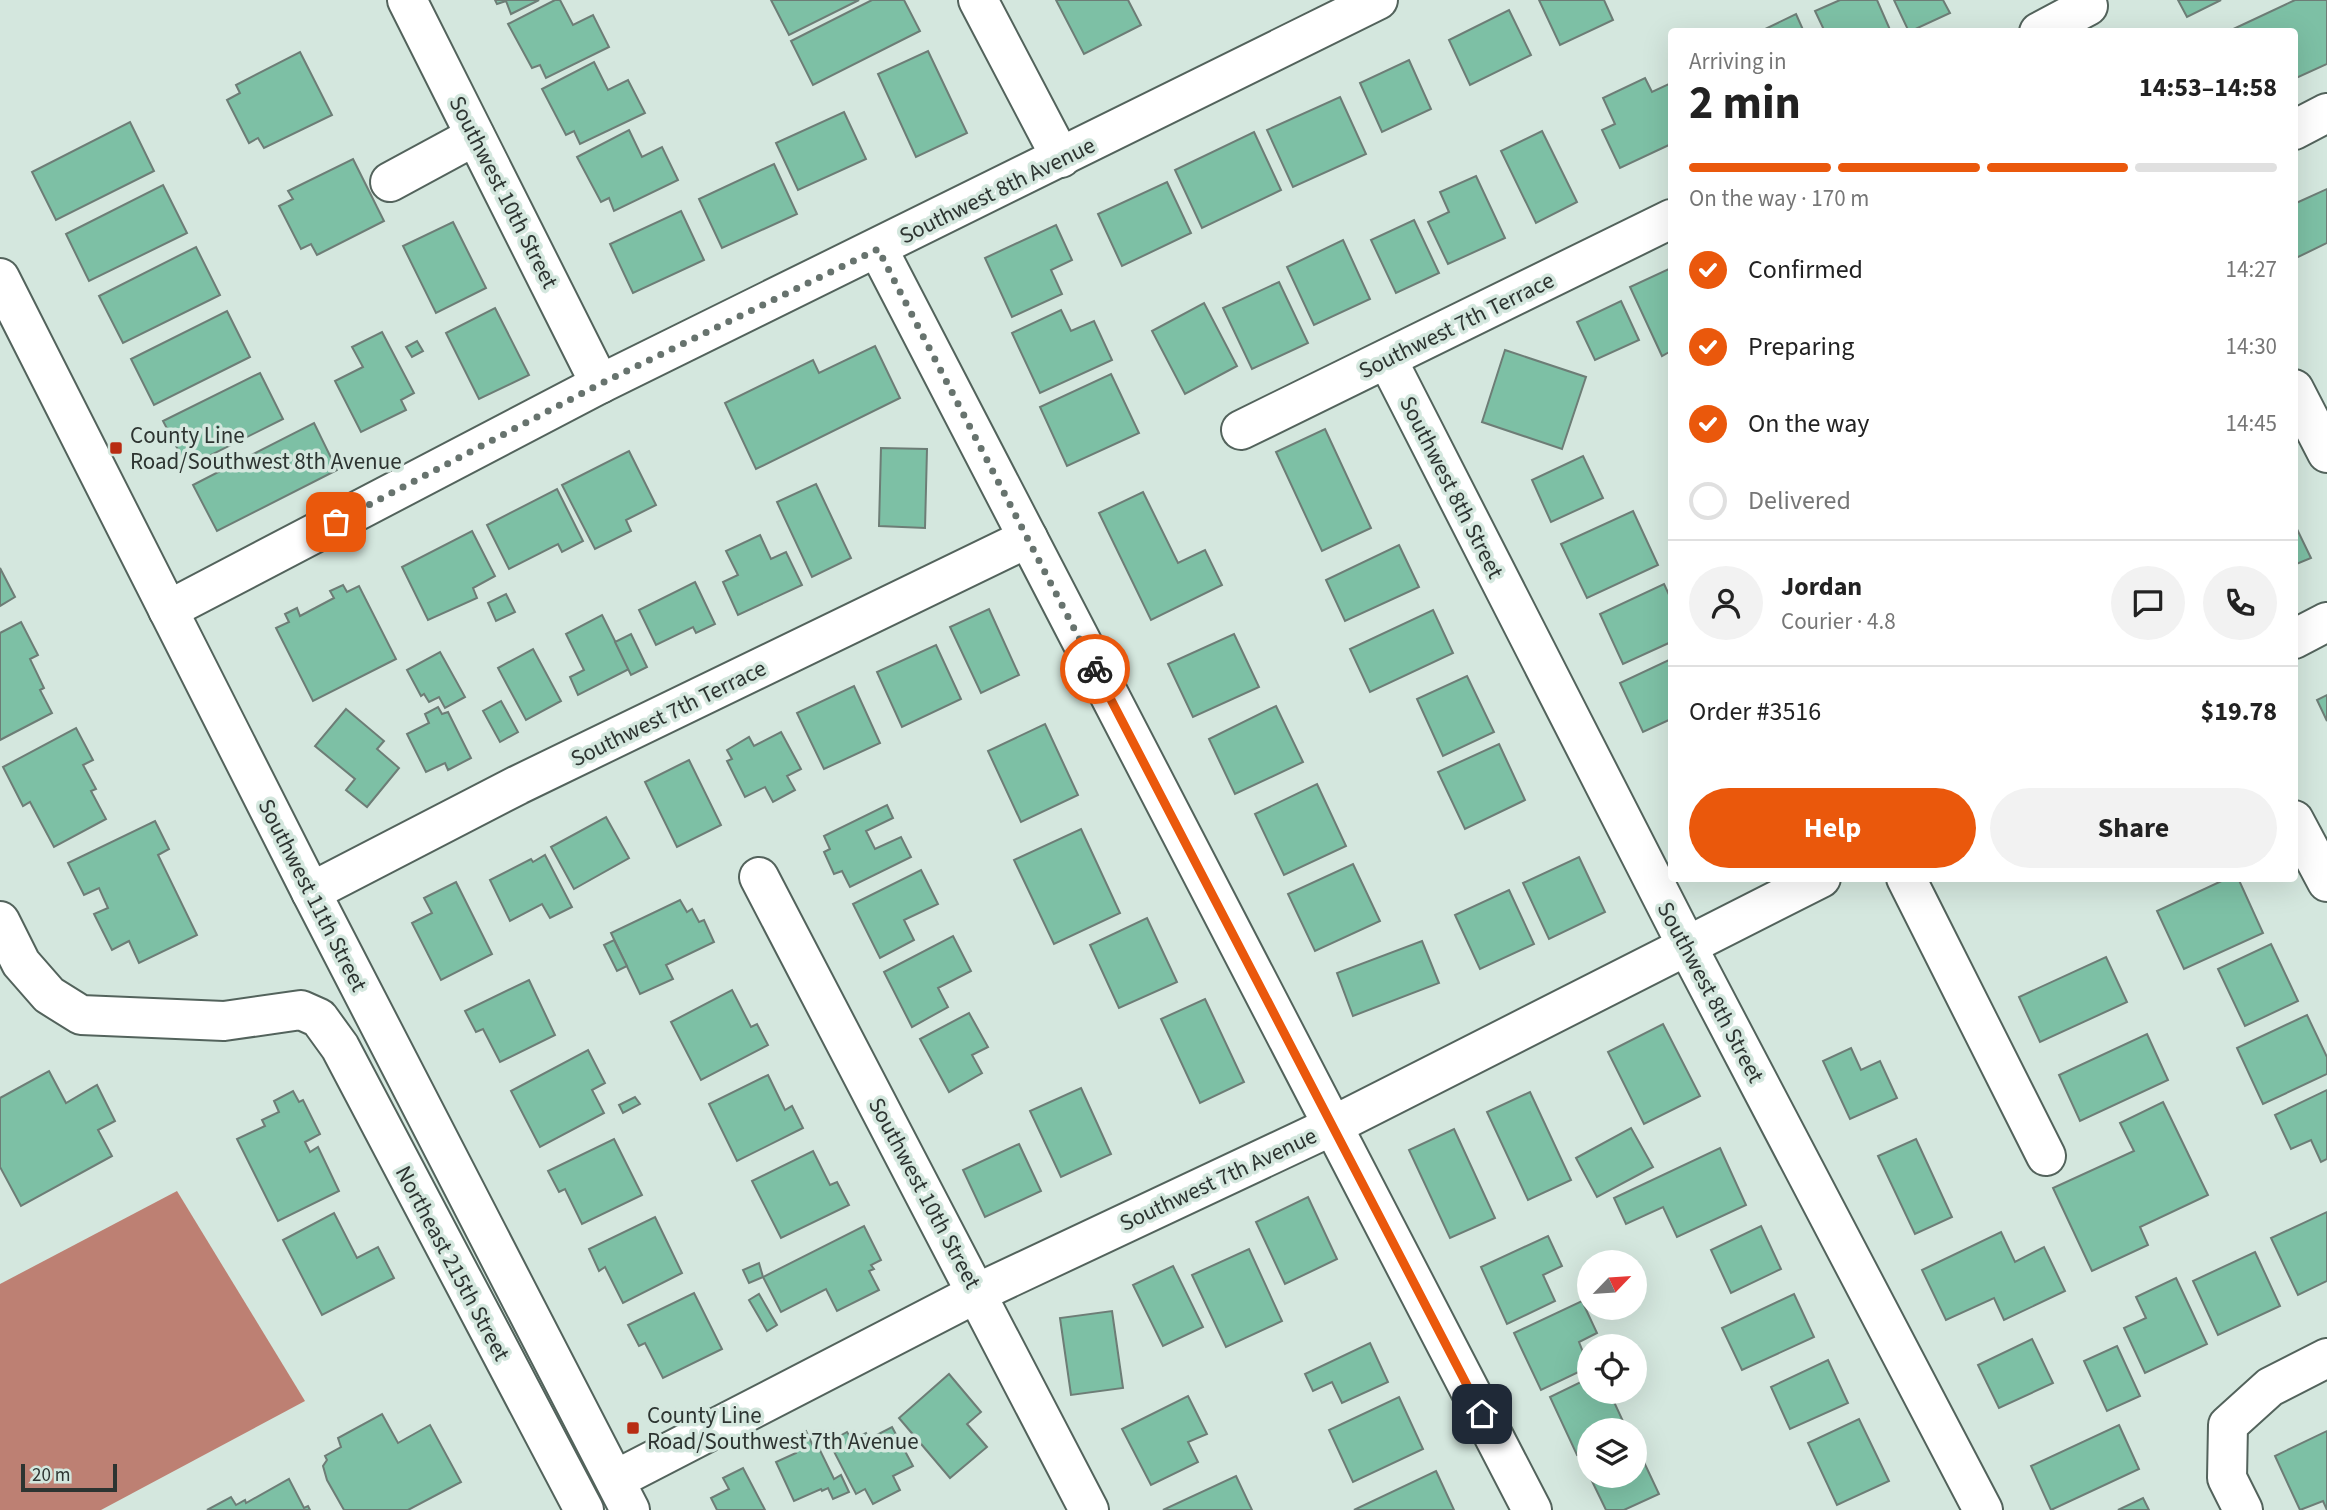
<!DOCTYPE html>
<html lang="en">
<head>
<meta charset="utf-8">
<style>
	:root { --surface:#fff; --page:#f2f2f2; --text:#222; --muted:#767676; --line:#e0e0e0; --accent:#ea580c }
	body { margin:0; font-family:"Source Sans 3",sans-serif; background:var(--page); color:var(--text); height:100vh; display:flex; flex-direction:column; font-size:26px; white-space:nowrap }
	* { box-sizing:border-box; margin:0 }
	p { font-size:23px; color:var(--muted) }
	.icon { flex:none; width:38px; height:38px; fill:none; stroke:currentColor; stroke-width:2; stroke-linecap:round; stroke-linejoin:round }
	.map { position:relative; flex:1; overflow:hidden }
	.sheet { position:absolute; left:1668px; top:28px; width:630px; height:854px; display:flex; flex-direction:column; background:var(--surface); border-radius:7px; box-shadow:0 7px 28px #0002 }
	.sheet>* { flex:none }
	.needle { width:46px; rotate:65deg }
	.fabs { position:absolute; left:1577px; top:1250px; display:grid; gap:14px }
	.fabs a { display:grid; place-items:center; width:70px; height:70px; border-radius:50%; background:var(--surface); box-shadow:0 7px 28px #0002; font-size:35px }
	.scale { position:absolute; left:21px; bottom:18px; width:96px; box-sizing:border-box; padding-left:7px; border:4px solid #2d3431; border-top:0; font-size:19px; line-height:24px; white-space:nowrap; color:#2d3431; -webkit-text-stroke:5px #d4e7de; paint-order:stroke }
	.pin { position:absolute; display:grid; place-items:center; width:60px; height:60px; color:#fff; margin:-30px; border-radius:14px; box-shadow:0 4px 10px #0006 }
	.courier { position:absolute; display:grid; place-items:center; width:70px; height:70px; margin:-35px; border:5px solid #ea580c; border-radius:50%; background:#fff; color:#222; box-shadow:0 2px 9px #0007 }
	.overview em { font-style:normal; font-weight:700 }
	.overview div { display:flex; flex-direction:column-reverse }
	.overview { display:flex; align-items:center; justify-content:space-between; height:119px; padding:0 21px }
	h1 { font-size:46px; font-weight:700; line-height:52px }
	.bar { display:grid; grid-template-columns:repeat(4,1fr); gap:10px 7px; align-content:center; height:84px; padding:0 21px }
	.bar i { height:9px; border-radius:5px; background:var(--line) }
	.bar .selected { background:var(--accent) }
	.bar p { grid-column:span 4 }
	.line { display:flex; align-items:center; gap:18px; padding:0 21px; border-top:2px solid var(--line) }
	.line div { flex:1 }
	.round { display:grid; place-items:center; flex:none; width:74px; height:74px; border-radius:37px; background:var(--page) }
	ol { padding:0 21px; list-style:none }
	li { display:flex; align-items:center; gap:21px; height:77px }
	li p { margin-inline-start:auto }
	li .icon { padding:7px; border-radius:50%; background:var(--accent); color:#fff; stroke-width:4 }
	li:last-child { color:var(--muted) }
	li i { width:38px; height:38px; border:4px solid var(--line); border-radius:50% }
	.button { display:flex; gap:14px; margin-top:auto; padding:14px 21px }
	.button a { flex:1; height:80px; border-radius:42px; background:var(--accent); color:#fff; font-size:28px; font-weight:700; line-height:80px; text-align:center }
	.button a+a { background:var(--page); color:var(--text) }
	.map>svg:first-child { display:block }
</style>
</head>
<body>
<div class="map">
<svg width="2327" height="1510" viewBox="0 0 2327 1510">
	<rect width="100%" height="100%" fill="#d4e7de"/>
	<path fill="#bd8073" d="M177,1191L305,1401L101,1510H0V1284Z"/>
	<g fill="#7dc0a5" stroke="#6d7d76" stroke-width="2">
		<path d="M495,0H539L511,14L506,1L497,4Z"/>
		<path d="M555,0H560L573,25L593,15L609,47L546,78L540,65L532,68L508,24Z"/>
		<path d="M771,0H859L789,35Z"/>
		<path d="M872,0H904L920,31L813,85L791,41Z"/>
		<path d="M1056,0H1128L1141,25L1084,54Z"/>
		<path d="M1539,0H1604L1613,20L1560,45Z"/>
		<path d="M1840,0H1877L1891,32H1825L1815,11Z"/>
		<path d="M1894,0H1943L1950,13L1909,32Z"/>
		<path d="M2178,0H2221L2187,17Z"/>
		<path d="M2295,0H2327V64L2294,79V32H2227Z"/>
		<path d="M1509,10L1531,55L1470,85L1449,40Z"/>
		<path d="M1796,14L1804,32H1759Z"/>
		<path d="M928,51L967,133L916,157L878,74Z"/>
		<path d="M300,52L332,115L264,148L258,138L249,143L227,100L240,93L236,85Z"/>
		<path d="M1409,60L1431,109L1382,132L1360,83Z"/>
		<path d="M594,62L608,90L628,80L645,113L580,144L574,131L566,135L542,89Z"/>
		<path d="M1645,78L1652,92L1671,83V144L1620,168L1602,130L1615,124L1603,98Z"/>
		<path d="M1340,97L1366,154L1293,187L1267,130Z"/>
		<path d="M844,112L866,159L798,190L776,143Z"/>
		<path d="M130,122L154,171L56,220L32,172Z"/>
		<path d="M629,130L642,157L662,147L678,180L614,211L609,198L601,202L577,157Z"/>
		<path d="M1542,131L1577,202L1536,223L1501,151Z"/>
		<path d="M1254,132L1281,190L1202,228L1175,170Z"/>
		<path d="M353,159L384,221L317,255L311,244L301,249L279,206L293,199L288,191Z"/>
		<path d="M774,164L797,214L722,248L699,199Z"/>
		<path d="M1476,176L1505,238L1448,264L1428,222L1449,212L1440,192Z"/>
		<path d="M1167,182L1191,233L1122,266L1098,214Z"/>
		<path d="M163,185L187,233L89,281L66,234Z"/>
		<path d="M2327,189V243L2296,258L2294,204Z"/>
		<path d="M681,211L704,260L633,293L610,244Z"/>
		<path d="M1414,220L1439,273L1396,293L1371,240Z"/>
		<path d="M453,222L486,288L436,313L403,246Z"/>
		<path d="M1056,225L1072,260L1051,270L1062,294L1012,317L985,258Z"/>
		<path d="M1343,240L1370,299L1314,325L1287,267Z"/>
		<path d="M196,247L220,295L123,343L99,296Z"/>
		<path d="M1671,268V351L1662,356L1630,287Z"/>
		<path d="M1279,282L1308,343L1252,369L1223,308Z"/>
		<path d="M1621,301L1639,340L1595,360L1577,322Z"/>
		<path d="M1204,303L1237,366L1185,394L1152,331Z"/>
		<path d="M495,308L529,375L479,399L446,333Z"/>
		<path d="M1061,310L1071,331L1094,321L1112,360L1040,393L1012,333Z"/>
		<path d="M227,311L250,357L154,405L131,359Z"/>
		<path d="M382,332L414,393L401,400L406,410L361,432L335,381L363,367L352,347Z"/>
		<path d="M417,341L423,351L412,357L406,347Z"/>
		<path d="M875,346L900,398L756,469L725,403L813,360L819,373Z"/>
		<path d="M1505,350L1586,377L1562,449L1482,422Z"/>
		<path d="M260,373L283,419L187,467L163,421Z"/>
		<path d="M1111,374L1139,433L1067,466L1040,407Z"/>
		<path d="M314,423L337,470L217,531L193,485Z"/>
		<path d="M1325,429L1371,528L1322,551L1276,452Z"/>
		<path d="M881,448L927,449L925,528L879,526Z"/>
		<path d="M629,451L656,505L626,520L631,531L595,549L562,485Z"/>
		<path d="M1583,456L1603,498L1551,522L1532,480Z"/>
		<path d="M816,484L851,558L812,577L777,502Z"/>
		<path d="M557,489L583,541L562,552L558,544L509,569L487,525Z"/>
		<path d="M1143,492L1178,563L1205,550L1222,585L1151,620L1099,513Z"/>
		<path d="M1633,511L1658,565L1587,598L1561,544Z"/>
		<path d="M2294,523L2311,558L2294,565Z"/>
		<path d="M472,531L495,576L473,588L477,598L428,620L402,567Z"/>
		<path d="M760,535L771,559L786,552L802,585L738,615L723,582L738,575L726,551Z"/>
		<path d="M1399,545L1419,587L1345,621L1326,580Z"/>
		<path d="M0,568L15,597L0,606Z"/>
		<path d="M695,582L715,624L696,633L693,627L656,645L639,610Z"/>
		<path d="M1664,584L1671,599V642L1623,664L1600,614Z"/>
		<path d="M343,585L347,592L359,586L396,659L313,701L276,628L289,622L285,614L297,608L300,616L334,598L330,591Z"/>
		<path d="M506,594L515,612L496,621L488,603Z"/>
		<path d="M989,609L1019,675L981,693L950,627Z"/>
		<path d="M1433,610L1453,653L1370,692L1350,649Z"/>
		<path d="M602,615L629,669L578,695L570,677L584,670L566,634Z"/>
		<path d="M21,622L38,655L30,659L44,688L40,690L52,713L0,740V633Z"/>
		<path d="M631,634L647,667L631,675L615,642Z"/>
		<path d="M1234,634L1259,687L1193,717L1168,664Z"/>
		<path d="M936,645L961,699L902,727L877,672Z"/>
		<path d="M533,649L561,701L526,720L498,668Z"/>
		<path d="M440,652L465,697L445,708L439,697L429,702L424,694L421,696L407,670Z"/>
		<path d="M1671,659V719L1643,732L1620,683Z"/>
		<path d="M1467,676L1494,732L1443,756L1417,699Z"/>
		<path d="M854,686L880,743L824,769L797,713Z"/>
		<path d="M2327,695V721L2317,700Z"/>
		<path d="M501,701L518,732L500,742L483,711Z"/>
		<path d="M1276,706L1303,762L1235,794L1209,739Z"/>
		<path d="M438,707L442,714L448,712L471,758L448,770L445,763L426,772L407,734L429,723L425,714Z"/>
		<path d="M346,709L384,741L377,749L399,768L367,807L346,790L355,779L315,746Z"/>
		<path d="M1045,724L1078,795L1021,822L988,751Z"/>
		<path d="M76,728L93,760L83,765L96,789L91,791L106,819L54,847L30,802L23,806L3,767Z"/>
		<path d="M781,732L801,769L787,776L795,790L773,802L765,787L745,797L727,761L732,759L727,750L749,737L754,746Z"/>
		<path d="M1499,744L1525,800L1465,829L1438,772Z"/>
		<path d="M689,760L721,825L677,847L645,782Z"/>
		<path d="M1317,784L1346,846L1284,875L1255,814Z"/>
		<path d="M887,805L893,818L866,831L875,849L901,837L911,857L850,887L842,871L834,874L824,852L830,849L824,836Z"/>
		<path d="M606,817L629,858L574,889L551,847Z"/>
		<path d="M155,821L169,849L158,855L197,935L139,963L129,941L112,950L94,914L108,908L99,888L84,895L68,863Z"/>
		<path d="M1081,829L1120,913L1054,944L1014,860Z"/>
		<path d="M545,855L572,907L550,918L542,904L510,921L490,880L531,859L533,862Z"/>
		<path d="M1579,857L1605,912L1549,939L1523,883Z"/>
		<path d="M1353,864L1380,921L1315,951L1288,894Z"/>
		<path d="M921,870L938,904L904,920L914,940L880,958L853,904Z"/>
		<path d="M2228,878H2238L2263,933L2184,969L2157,911Z"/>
		<path d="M456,882L492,954L441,980L412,923L432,913L424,898Z"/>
		<path d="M1509,890L1534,944L1480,969L1455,915Z"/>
		<path d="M680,900L687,912L692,909L699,922L704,920L714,942L666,965L673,979L640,994L611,933Z"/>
		<path d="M1147,918L1177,982L1119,1008L1090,945Z"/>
		<path d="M953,936L971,971L938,988L948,1007L912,1027L884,972Z"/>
		<path d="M614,940L627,966L617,971L604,945Z"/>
		<path d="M1422,941L1439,983L1353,1016L1337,973Z"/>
		<path d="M2271,944L2298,1001L2245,1026L2218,969Z"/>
		<path d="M2106,957L2127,1002L2040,1042L2019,997Z"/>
		<path d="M529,980L555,1035L500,1062L483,1029L476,1032L465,1011Z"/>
		<path d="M732,990L751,1027L757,1024L768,1045L701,1080L671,1022Z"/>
		<path d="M1205,999L1244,1082L1200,1103L1161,1019Z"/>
		<path d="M969,1013L988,1047L972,1055L982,1073L949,1092L920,1039Z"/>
		<path d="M2307,1015L2327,1057V1074L2263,1104L2237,1048Z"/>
		<path d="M1663,1024L1700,1096L1644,1124L1608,1052Z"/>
		<path d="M2147,1034L2168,1080L2080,1121L2059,1075Z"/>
		<path d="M1851,1048L1861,1070L1880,1061L1897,1098L1850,1119L1823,1061Z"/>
		<path d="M588,1050L605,1083L592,1090L604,1113L540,1147L511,1091Z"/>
		<path d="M49,1071L66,1103L97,1085L115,1121L98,1130L112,1156L21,1206L0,1167V1098Z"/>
		<path d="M768,1075L785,1110L792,1106L803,1128L737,1161L709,1104Z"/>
		<path d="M1081,1088L1111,1154L1061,1177L1030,1111Z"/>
		<path d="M2327,1090V1159L2321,1162L2311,1140L2291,1149L2275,1115Z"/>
		<path d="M293,1091L299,1102L303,1100L320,1134L305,1142L310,1152L318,1147L339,1191L278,1221L237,1139L265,1126L262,1120L279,1112L274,1101Z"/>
		<path d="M1530,1092L1571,1180L1528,1200L1487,1112Z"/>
		<path d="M635,1097L640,1104L623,1113L619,1105Z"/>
		<path d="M2163,1102L2208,1195L2140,1227L2148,1245L2092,1271L2053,1188L2134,1151L2120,1123Z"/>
		<path d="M1631,1128L1653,1167L1597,1197L1576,1158Z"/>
		<path d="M1454,1129L1495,1218L1450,1238L1409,1150Z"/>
		<path d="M614,1139L642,1195L582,1224L565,1189L559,1192L548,1171Z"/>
		<path d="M1916,1139L1952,1217L1915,1234L1878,1156Z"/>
		<path d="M1019,1144L1041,1191L985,1217L963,1170Z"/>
		<path d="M1720,1148L1746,1205L1677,1237L1663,1207L1626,1224L1614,1198Z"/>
		<path d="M813,1151L830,1185L837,1182L849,1205L781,1238L752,1181Z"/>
		<path d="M1308,1197L1337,1259L1285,1284L1256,1222Z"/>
		<path d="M2327,1212V1281L2298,1295L2271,1238Z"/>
		<path d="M334,1213L357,1258L378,1247L394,1278L322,1315L283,1240Z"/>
		<path d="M655,1217L682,1273L623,1303L605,1267L599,1271L589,1249Z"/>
		<path d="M864,1226L881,1260L871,1265L874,1269L869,1271L879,1290L837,1311L826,1289L781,1312L763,1277Z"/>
		<path d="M1761,1226L1781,1269L1731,1293L1711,1250Z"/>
		<path d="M2001,1232L2015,1262L2044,1247L2065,1291L2004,1320L1994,1298L1946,1320L1922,1270Z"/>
		<path d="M1548,1236L1562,1266L1543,1275L1555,1301L1507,1324L1481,1267Z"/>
		<path d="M1249,1249L1282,1321L1226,1347L1192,1275Z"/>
		<path d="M2255,1252L2280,1306L2218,1335L2193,1281Z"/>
		<path d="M759,1263L763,1277L749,1283L743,1270Z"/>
		<path d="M1173,1266L1203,1327L1163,1346L1133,1285Z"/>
		<path d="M2176,1278L2207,1344L2145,1373L2124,1328L2146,1318L2136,1297Z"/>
		<path d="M694,1293L722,1349L663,1378L645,1343L639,1346L628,1325Z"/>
		<path d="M759,1294L777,1325L767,1331L749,1300Z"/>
		<path d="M1794,1294L1814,1337L1742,1370L1722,1328Z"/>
		<path d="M1582,1301L1597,1333L1579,1342L1589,1367L1541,1390L1514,1333Z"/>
		<path d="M1112,1311L1123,1388L1071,1395L1060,1318Z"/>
		<path d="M2032,1339L2053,1383L1999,1408L1978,1365Z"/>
		<path d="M1370,1343L1388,1382L1342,1403L1332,1382L1313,1391L1305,1374Z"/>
		<path d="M2117,1346L2140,1396L2107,1411L2084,1361Z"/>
		<path d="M1828,1360L1848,1403L1790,1429L1771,1387Z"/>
		<path d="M949,1374L981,1412L967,1424L987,1447L950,1478L899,1418Z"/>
		<path d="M1589,1378V1391H1609L1627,1430H1589V1449L1577,1455L1550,1397Z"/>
		<path d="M1188,1396L1207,1434L1188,1442L1198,1462L1151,1485L1122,1429Z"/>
		<path d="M1399,1397L1423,1449L1353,1482L1329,1430Z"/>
		<path d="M382,1414L398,1443L430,1425L461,1482L408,1510H344L327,1480L323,1466L327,1460L325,1456L341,1447L338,1438Z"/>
		<path d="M1859,1419L1889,1481L1837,1505L1808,1443Z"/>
		<path d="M2119,1425L2139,1469L2051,1510L2031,1466Z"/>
		<path d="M892,1427L913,1466L893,1476L900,1490L873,1504L865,1489L856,1494L829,1442L847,1432L852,1440L866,1433L869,1439Z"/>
		<path d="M806,1431L813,1446L817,1444L834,1479L841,1475L849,1492L833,1499L828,1488L822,1491L821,1489L794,1501L776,1462L796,1453L789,1439Z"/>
		<path d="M2327,1431V1510L2323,1501L2300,1510L2275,1456Z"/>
		<path d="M1634,1441L1659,1494L1624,1510H1606L1589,1475H1634Z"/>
		<path d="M743,1468L765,1510H717L711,1498L729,1489L723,1478Z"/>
		<path d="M1436,1471L1454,1510H1354Z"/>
		<path d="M1236,1476L1252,1510H1163Z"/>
		<path d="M289,1479L304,1508L308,1506L310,1510H207L231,1497L236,1505L245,1500L246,1503Z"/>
		<path d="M2143,1498L2149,1510H2118Z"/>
	</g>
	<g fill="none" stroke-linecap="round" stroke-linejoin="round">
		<g stroke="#53635c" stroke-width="42">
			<g id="minor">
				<path d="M407,0L600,384"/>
				<path d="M978,0L1061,158"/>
				<path d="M2039,32L2088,6"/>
				<path d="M2294,130L2327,113"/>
				<path d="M390,182L475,136"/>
				<path d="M878,249L1532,1510"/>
				<path d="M0,278L311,892L630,1510"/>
				<path d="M1387,359L1687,946L1983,1510"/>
				<path d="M2294,389L2327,453"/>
				<path d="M1241,430L1671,219"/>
				<path d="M168,610L600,384L1378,0"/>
				<path d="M2294,639L2327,622"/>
				<path d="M2294,820L2327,882"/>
				<path d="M759,877L1089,1510"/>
				<path d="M1906,878L2046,1156"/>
				<path d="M311,892L518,785L1028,538"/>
				<path d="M0,921L21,963L49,995L81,1015L224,1021L301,1010L319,1018L340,1047L584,1510"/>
				<path d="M615,1480L977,1293L1332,1126L1821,878"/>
				<path d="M2243,1510L2227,1478L2228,1425L2270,1387L2327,1358"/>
			</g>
		</g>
		<use href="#minor" stroke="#fff" stroke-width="38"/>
	</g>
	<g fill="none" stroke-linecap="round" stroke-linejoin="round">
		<path stroke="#67736e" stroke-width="7" stroke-dasharray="0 12.6" d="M336,522L600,384L878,249L1095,669"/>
		<path stroke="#ea580c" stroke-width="9" d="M1095,669L1482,1414"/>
	</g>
	<g fill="#b82c13" stroke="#d4e7de" stroke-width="2.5">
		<rect x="109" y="441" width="14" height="14" rx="3.5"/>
		<rect x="626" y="1421" width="14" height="14" rx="3.5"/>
	</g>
	<g text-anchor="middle" stroke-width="7" stroke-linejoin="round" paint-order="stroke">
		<g font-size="23" fill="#2d3431" stroke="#d4e7de">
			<text transform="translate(997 190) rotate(-26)" y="8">Southwest 8th Avenue</text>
			<text transform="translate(504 192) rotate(63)" y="8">Southwest 10th Street</text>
			<text transform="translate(1456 325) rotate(-26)" y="8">Southwest 7th Terrace</text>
			<text transform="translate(1452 487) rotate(63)" y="8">Southwest 8th Street</text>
			<text transform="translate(668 713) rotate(-26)" y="8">Southwest 7th Terrace</text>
			<text transform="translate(313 895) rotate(63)" y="8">Southwest 11th Street</text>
			<text transform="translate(1711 992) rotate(62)" y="8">Southwest 8th Street</text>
			<text transform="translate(1218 1179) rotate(-25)" y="8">Southwest 7th Avenue</text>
			<text transform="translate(925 1193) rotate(62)" y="8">Southwest 10th Street</text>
			<text transform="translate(453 1263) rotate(62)" y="8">Northeast 215th Street</text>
		</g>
		<g font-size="23" fill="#2d3431" stroke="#d4e7de" text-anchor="start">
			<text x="130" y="443">County Line<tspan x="130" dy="26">Road/Southwest 8th Avenue</tspan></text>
			<text x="647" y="1423">County Line<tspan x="647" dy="26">Road/Southwest 7th Avenue</tspan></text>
		</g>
	</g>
</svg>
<div class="fabs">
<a><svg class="needle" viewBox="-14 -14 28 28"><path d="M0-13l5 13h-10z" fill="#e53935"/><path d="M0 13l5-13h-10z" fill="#767676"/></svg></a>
<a><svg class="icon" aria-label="locate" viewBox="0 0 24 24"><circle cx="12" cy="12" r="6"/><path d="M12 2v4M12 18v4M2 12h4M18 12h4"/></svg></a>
<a><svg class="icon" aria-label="layers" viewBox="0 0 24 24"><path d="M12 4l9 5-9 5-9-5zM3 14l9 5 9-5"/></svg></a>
</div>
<div class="scale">20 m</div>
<div class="pin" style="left:336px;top:522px;background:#ea580c"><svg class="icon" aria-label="bag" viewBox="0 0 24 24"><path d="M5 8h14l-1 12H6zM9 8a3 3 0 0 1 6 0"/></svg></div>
<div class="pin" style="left:1482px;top:1414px;background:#1f2937"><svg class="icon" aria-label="home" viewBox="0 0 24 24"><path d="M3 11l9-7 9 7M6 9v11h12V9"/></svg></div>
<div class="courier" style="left:1095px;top:669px"><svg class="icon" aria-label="bike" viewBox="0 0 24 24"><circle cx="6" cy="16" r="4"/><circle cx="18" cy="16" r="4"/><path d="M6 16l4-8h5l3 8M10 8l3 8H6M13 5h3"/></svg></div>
<section class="sheet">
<div class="overview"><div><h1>2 min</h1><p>Arriving in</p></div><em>14:53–14:58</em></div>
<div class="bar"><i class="selected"></i><i class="selected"></i><i class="selected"></i><i></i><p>On the way · 170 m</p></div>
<ol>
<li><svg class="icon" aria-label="check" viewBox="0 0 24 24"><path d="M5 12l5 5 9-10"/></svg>Confirmed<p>14:27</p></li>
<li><svg class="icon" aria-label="check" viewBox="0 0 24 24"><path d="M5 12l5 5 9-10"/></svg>Preparing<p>14:30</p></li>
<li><svg class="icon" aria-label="check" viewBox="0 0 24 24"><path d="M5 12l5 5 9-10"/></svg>On the way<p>14:45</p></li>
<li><i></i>Delivered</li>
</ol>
<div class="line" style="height:126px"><a class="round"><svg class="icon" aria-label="person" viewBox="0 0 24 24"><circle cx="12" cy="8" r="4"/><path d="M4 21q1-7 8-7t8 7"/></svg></a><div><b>Jordan</b><p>Courier · 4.8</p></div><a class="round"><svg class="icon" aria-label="chat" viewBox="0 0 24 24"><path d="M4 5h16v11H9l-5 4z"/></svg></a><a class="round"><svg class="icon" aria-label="phone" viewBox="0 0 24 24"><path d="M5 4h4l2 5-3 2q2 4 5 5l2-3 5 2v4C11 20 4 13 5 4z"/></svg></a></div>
<div class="line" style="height:91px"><div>Order #3516</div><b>$19.78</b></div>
<div class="button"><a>Help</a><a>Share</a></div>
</section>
</div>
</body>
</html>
